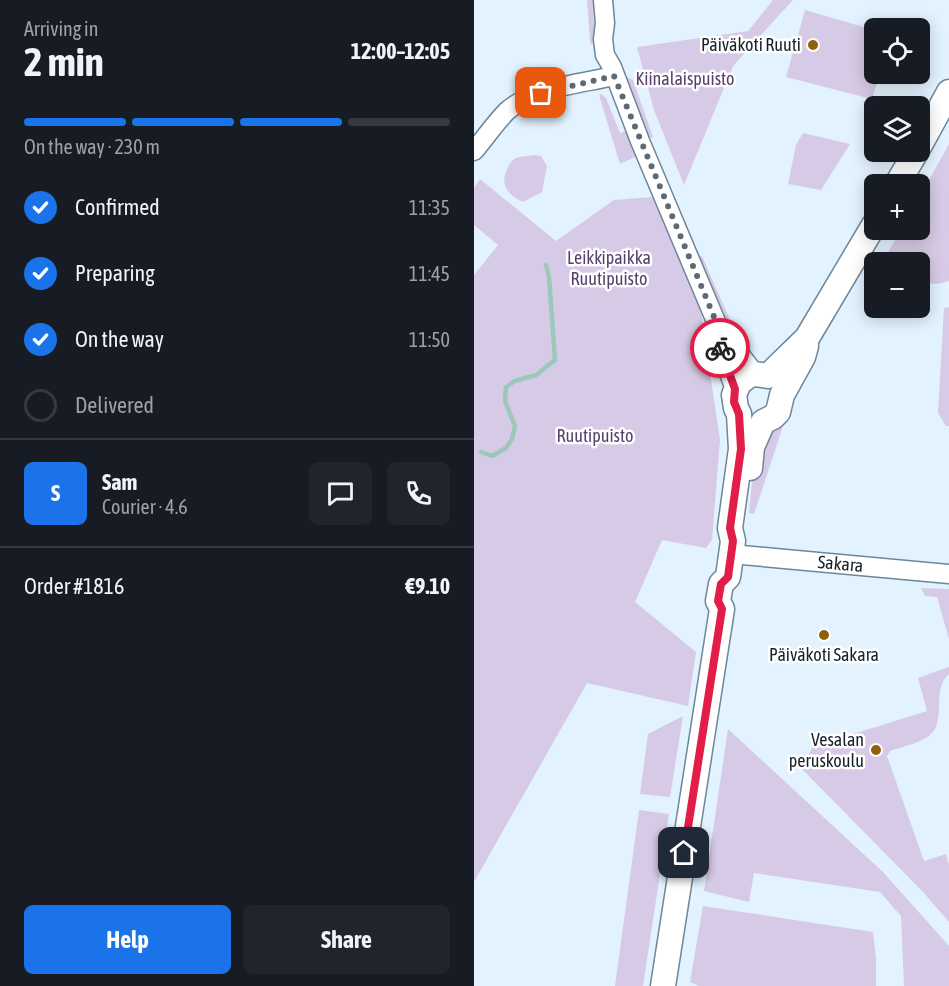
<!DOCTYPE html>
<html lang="en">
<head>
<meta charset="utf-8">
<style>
	:root { --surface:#171b24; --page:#20242c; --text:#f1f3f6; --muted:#9ea1a6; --line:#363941; --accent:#1a73e8 }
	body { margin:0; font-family:"Asap Condensed",sans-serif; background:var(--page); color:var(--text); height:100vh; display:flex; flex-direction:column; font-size:22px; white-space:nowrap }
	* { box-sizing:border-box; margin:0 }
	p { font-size:20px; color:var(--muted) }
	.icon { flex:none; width:33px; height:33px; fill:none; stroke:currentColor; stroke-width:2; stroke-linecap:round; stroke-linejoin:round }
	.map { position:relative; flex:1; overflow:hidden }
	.drawer { display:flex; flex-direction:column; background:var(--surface); width:474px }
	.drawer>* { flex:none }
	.buttons { position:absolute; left:390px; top:18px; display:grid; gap:12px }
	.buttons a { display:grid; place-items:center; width:66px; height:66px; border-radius:9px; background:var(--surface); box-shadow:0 3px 15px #0003; font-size:30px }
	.pin { position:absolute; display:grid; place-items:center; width:51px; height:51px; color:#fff; margin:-26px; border-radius:12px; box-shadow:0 3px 9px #0006 }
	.courier { position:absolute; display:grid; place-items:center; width:60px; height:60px; margin:-30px; border:4px solid #e11d48; border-radius:50%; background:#fff; color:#222; box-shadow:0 2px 8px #0007 }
	.summary em { font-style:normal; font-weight:700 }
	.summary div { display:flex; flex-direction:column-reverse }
	.summary { display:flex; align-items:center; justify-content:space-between; height:102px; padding:0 24px }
	h1 { font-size:39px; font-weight:700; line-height:45px }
	.bar { display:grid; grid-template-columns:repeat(4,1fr); gap:9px 6px; align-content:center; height:72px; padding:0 24px }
	.bar i { height:8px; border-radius:4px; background:var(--line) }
	.bar .selected { background:var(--accent) }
	.bar p { grid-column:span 4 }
	.line { display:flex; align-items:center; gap:15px; padding:0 24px; border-top:2px solid var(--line) }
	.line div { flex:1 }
	.round { display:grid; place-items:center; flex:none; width:63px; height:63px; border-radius:9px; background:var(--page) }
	ol { padding:0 24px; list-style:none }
	li { display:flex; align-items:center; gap:18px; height:66px }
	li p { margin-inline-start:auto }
	li .icon { padding:6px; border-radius:50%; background:var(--accent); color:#fff; stroke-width:4 }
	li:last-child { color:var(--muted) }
	li i { width:33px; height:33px; border:3px solid var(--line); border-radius:50% }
	.button { display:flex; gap:12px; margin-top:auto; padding:12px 24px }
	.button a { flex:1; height:69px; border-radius:9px; background:var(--accent); color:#fff; font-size:24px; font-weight:700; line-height:69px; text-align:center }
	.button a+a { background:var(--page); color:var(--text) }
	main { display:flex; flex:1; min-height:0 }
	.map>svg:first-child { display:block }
</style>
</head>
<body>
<main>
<section class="drawer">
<div class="summary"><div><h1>2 min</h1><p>Arriving in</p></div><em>12:00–12:05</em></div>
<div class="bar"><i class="selected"></i><i class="selected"></i><i class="selected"></i><i></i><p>On the way · 230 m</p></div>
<ol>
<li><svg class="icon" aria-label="check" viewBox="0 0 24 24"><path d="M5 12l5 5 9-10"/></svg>Confirmed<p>11:35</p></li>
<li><svg class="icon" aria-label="check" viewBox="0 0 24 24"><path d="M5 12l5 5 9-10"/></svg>Preparing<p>11:45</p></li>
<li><svg class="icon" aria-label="check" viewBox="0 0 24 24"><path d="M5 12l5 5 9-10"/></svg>On the way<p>11:50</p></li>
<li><i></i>Delivered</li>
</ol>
<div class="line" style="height:108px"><b class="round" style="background:var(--accent);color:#fff">S</b><div><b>Sam</b><p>Courier · 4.6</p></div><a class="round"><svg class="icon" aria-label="chat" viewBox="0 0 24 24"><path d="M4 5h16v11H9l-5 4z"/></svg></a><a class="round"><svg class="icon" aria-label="phone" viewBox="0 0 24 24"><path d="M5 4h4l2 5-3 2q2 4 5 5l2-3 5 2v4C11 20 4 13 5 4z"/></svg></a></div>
<div class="line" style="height:78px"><div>Order #1816</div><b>€9.10</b></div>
<div class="button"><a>Help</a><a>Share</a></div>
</section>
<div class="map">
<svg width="475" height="986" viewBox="0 0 475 986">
	<rect width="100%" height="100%" fill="#e2f2fe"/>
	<g fill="#d7cae6">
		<path d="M113,0H119L121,45L117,44L116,41Z"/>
		<path d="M299,0H319L259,66L210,185L180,110L163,47L274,31Z"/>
		<path d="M331,10L400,30V74H406L398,99L312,77Z"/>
		<path d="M152,77L159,80L179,137L174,139Z"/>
		<path d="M127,94L132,98L146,133L152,131L163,156L146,164L125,95Z"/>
		<path d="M329,133L376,144L347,190L314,184L322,145Z"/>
		<path d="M475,144V281L464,284L446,283V262H414L413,254L427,230H446V196Z"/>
		<path d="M60,155L67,156L73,166L68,192L49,202C36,196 26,187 32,172C34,167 36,162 40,159C46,156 54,156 60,155Z"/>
		<path d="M6,179L82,241L140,200L179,197L226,305L246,440L238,540L232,548L188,540L161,602L222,652L214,706L113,683L0,882V275L24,245L0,225V188Z"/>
		<path d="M228,256L263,336L264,341L238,291L223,257Z"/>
		<path d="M475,307V426H472L464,413L470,308Z"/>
		<path d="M306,421L310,423L280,514L275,513L281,452Z"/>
		<path d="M447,588L475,589V639L463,597L451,596Z"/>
		<path d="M475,667V674C456,690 475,725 452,738C442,744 427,747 416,751L413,756L450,861L472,854L475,865V922L449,892L329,770L338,747L453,711L444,678Z"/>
		<path d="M209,716L196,797L166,794L174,734Z"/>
		<path d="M254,729L409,872L475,946V986H430L427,916L406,892L280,873L275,902L230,891Z"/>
		<path d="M165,810L195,814L169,986H141Z"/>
		<path d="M229,906L399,932L402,959V986H225L216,982Z"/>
	</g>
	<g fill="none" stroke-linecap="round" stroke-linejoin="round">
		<path stroke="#9cc8bb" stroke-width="4.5" d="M7,452L18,456L32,448L38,439L41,426L31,401L32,387L41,381L62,375L81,360L75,277L72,265"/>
		<g stroke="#6d8698" stroke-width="21">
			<g id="minor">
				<path d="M129,0L131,23L129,39L131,55L138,67L166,141L243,324L246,350L261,389"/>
				<path d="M0,151C11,138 21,123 33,111C61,87 105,84 140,76"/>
				<path d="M243,324L281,374"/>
				<path id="s1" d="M257,554L475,574"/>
			</g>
		</g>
		<g stroke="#6d8698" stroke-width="27">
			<g id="secondary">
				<path d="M446,145L475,92"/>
				<path d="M423,184L442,152"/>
				<path d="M276,468L278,447L289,422L299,417L304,412L308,395L329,357L332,346"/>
				<path d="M189,986L248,609L244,601L247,584L254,577L259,541L256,528L267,449L265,414L262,408L260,395L265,383L274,376L281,374L294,376L333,338L400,225"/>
			</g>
		</g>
		<use href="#minor" stroke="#fff" stroke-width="18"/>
		<use href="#secondary" stroke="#fff" stroke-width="24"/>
	</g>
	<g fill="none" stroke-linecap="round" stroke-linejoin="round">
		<path stroke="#5e6a73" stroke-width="6" stroke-dasharray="0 10.8" d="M67,93L140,76L243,324L246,348"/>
		<path stroke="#e11d48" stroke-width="8" d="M210,853L248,609L244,601L247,584L254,577L259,541L256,528L267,449L265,414L260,402L261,389L246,348"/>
	</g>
	<g fill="#8f620a" stroke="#fff" stroke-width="2">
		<circle cx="339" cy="45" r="6"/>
		<circle cx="350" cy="635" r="6"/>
		<circle cx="402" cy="750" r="6"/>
	</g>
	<g text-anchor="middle" stroke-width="5" stroke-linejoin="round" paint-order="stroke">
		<g font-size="18" fill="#172128" stroke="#fff" text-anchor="end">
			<text x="327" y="51">Päiväkoti Ruuti</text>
			<text x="350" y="661" text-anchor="middle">Päiväkoti Sakara</text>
			<text x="390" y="746">Vesalan<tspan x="390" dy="21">peruskoulu</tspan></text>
		</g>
		<g font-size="18" fill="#563f6d" stroke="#fff">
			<text x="211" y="85">Kiinalaispuisto</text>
			<text x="135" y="264">Leikkipaikka<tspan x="135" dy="21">Ruutipuisto</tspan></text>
			<text x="121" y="442">Ruutipuisto</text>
		</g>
		<g font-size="18" fill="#172128" stroke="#fff">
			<text dy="6" stroke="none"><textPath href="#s1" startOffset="110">Sakara</textPath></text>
		</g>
	</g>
</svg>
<div class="buttons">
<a><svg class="icon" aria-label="locate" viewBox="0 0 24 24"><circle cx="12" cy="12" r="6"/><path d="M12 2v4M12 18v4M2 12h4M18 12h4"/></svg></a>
<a><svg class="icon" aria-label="layers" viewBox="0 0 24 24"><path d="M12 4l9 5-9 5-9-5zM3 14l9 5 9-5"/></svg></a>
<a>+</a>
<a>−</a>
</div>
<div class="pin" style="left:67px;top:93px;background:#ea580c"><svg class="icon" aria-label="bag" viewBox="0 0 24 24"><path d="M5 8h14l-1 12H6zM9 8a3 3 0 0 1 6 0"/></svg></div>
<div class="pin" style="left:210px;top:853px;background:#1f2937"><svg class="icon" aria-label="home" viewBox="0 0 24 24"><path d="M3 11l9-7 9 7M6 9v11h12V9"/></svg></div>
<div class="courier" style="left:246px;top:348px"><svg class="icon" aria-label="bike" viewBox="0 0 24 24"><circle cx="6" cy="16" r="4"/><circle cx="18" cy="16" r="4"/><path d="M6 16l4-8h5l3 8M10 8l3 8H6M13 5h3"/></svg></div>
</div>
</main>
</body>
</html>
